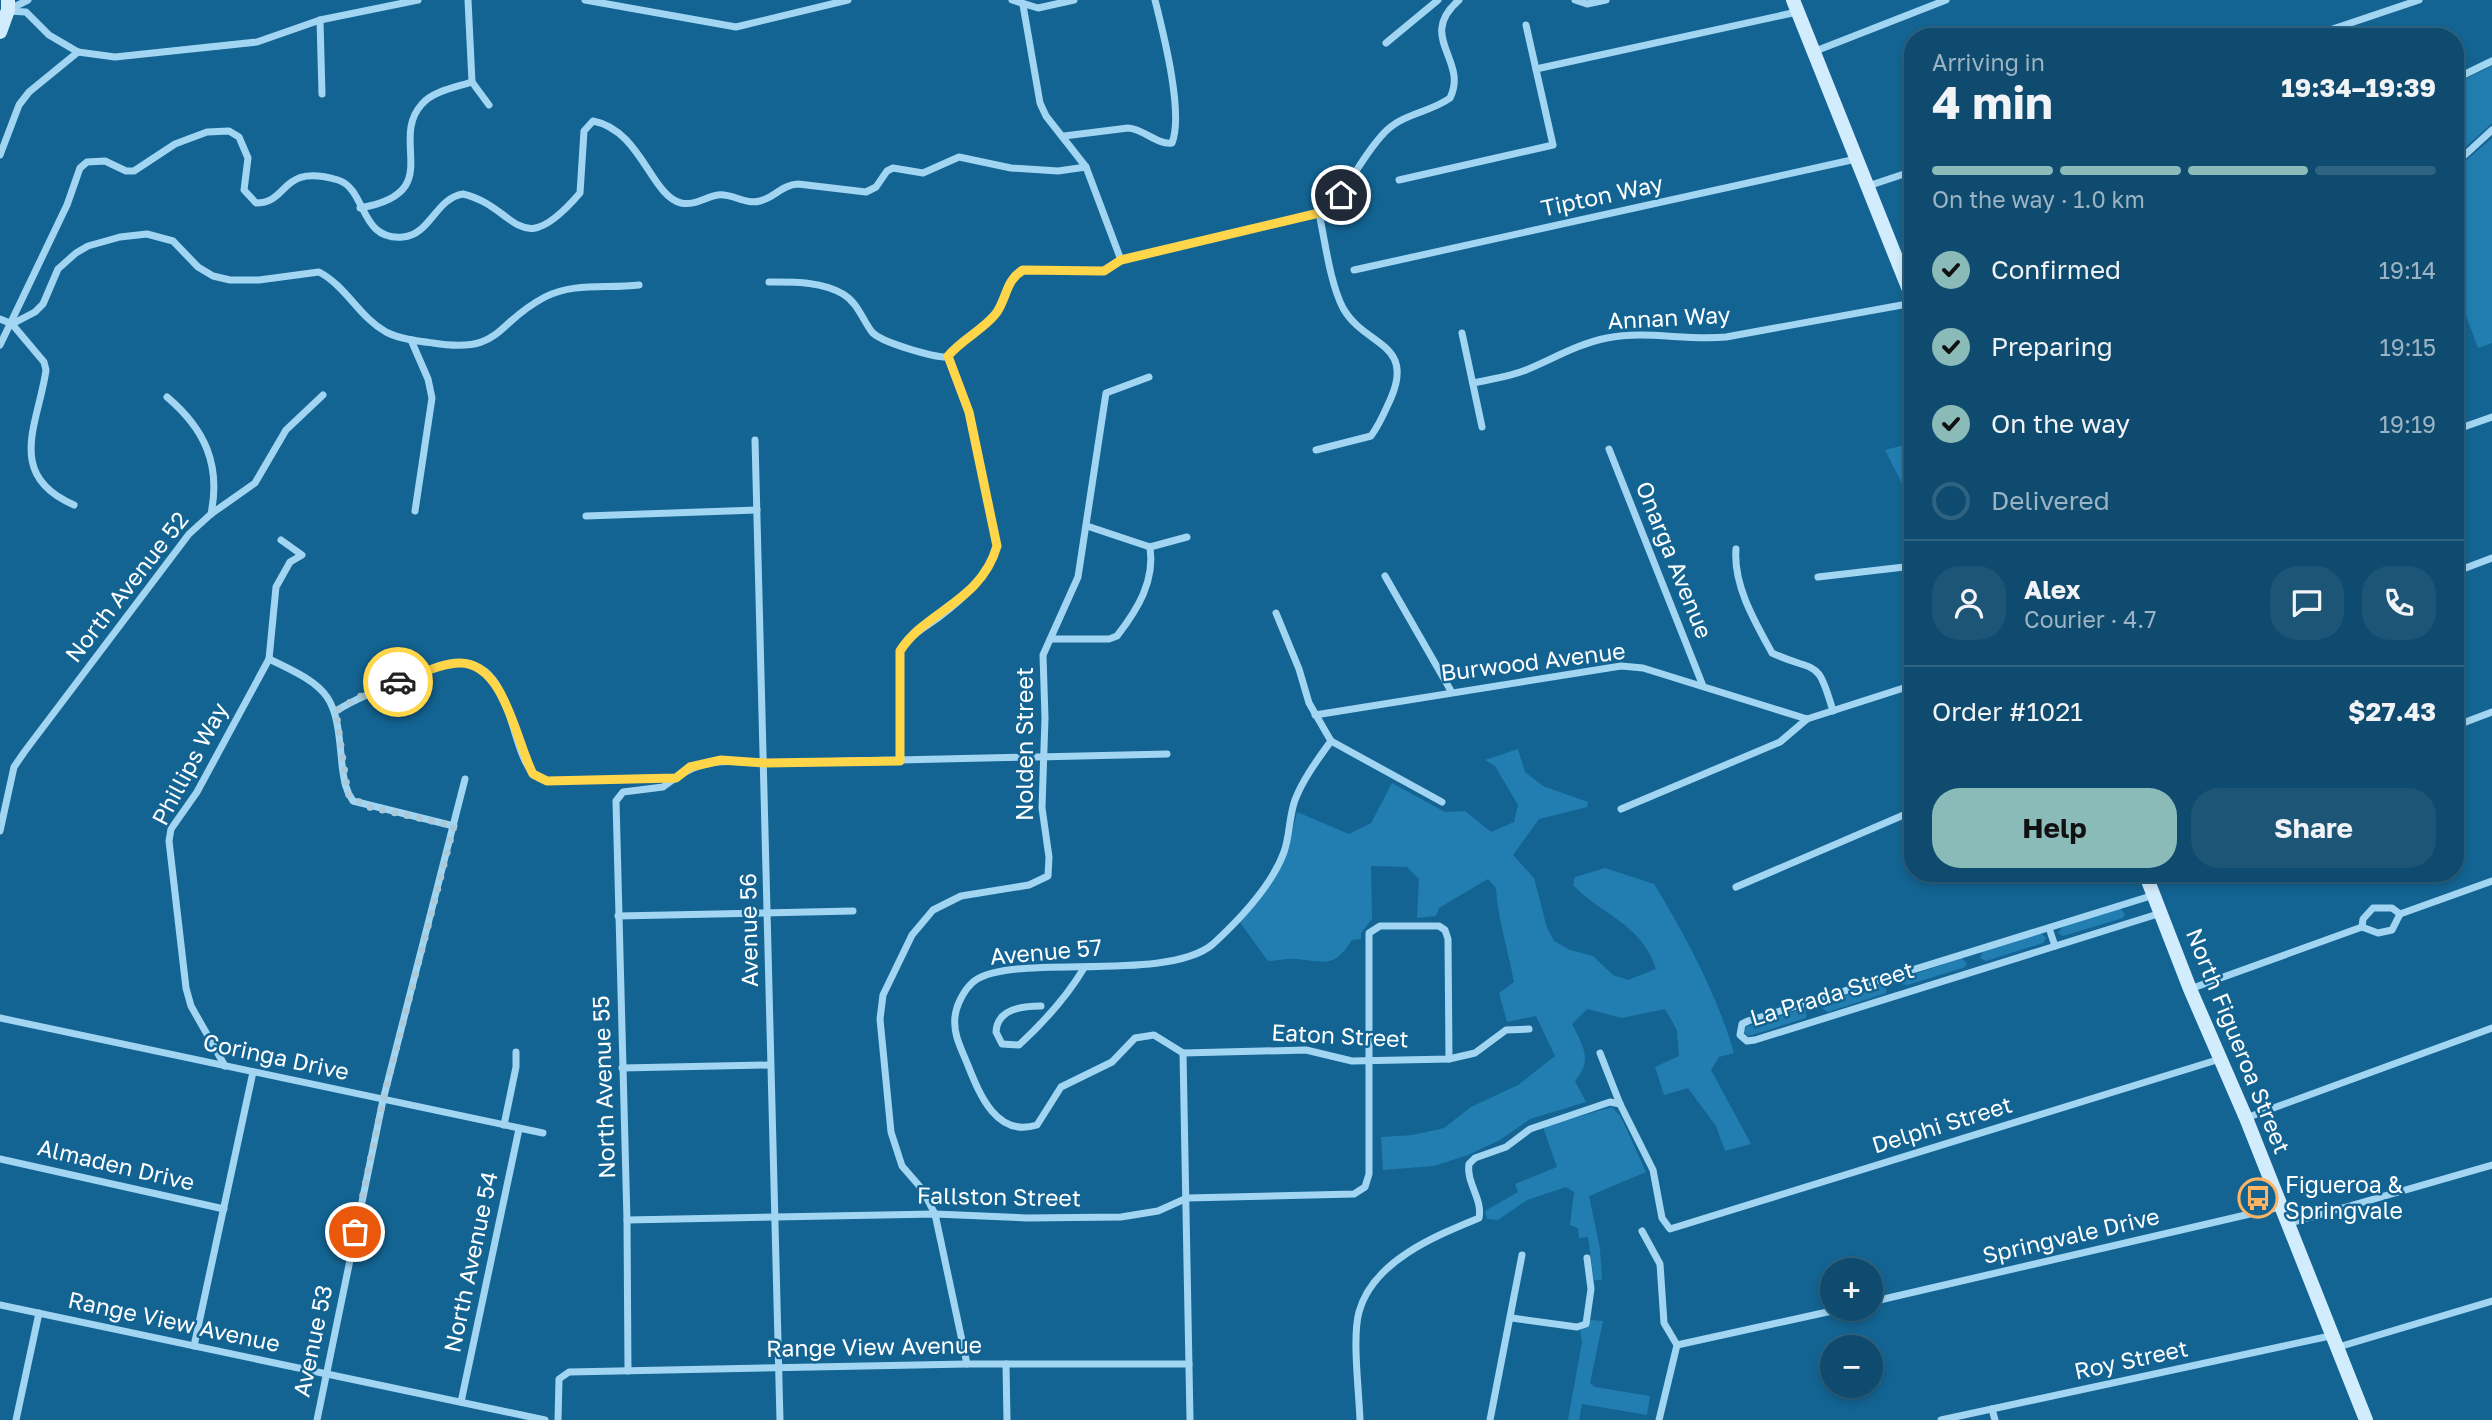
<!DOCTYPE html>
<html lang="en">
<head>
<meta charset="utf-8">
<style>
	:root { --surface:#0e4b6e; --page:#1c5576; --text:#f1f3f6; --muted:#9bb3c2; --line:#2e6381; --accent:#8bbbb9 }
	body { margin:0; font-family:"Golos Text",sans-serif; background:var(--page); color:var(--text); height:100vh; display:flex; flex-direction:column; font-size:26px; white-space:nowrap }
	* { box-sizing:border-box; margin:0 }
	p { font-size:23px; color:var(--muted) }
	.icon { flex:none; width:38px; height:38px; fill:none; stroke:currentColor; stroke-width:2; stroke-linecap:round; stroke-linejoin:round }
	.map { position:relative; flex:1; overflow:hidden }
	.panel { position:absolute; left:1904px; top:28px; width:560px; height:854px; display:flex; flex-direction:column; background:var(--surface); border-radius:28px; box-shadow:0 4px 10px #0003,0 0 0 2px var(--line) }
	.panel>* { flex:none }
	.buttons { position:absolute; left:1820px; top:1258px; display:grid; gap:14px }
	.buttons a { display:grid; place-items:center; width:63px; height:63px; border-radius:50%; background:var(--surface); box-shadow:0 4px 10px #0003,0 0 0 2px var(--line); font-size:35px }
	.pin { position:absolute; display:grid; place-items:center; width:60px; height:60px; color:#fff; margin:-30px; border:4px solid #fff; border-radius:50%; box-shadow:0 2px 7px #0007 }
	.courier { position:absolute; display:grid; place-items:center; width:70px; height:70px; margin:-35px; border:5px solid #ffd54a; border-radius:50%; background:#fff; color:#222; box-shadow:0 2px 9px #0007 }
	.summary em { font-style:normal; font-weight:700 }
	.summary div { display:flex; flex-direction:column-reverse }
	.summary { display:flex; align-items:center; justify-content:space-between; height:119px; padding:0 28px }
	h1 { font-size:46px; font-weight:700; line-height:52px }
	.bar { display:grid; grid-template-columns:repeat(4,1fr); gap:10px 7px; align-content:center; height:84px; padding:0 28px }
	.bar i { height:9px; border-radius:5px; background:var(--line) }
	.bar .active { background:var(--accent) }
	.bar p { grid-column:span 4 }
	.line { display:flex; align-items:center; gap:18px; padding:0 28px; border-top:2px solid var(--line) }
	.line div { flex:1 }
	.round { display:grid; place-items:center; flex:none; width:74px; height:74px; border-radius:28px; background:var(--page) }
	ol { padding:0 28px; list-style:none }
	li { display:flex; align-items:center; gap:21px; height:77px }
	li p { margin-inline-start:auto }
	li .icon { padding:7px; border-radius:50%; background:var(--accent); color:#111; stroke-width:4 }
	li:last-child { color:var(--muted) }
	li i { width:38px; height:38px; border:4px solid var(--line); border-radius:50% }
	.primary-button { display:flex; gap:14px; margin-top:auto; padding:14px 28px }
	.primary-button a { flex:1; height:80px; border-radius:28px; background:var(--accent); color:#111; font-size:28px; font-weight:700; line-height:80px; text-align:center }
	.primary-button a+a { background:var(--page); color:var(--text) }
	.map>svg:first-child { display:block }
</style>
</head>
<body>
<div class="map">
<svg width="2492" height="1420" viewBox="0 0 2492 1420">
	<rect width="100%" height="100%" fill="#136493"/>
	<g fill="#227eb1">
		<path d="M2492,66V123L2458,154L2455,109L2465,106L2459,82Z"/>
		<path d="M2492,138V343L2478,348L2462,305L2455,301V170Z"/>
		<path d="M1913,443V496L1907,493L1885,450Z"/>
		<path d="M1518,749L1525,772L1543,786L1588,802L1587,807L1539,819L1513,855L1534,878L1547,928L1554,941L1570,950L1593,956L1613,975L1628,980L1656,969C1641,923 1604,917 1573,885L1575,877L1605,868L1654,884C1686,936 1717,995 1734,1053L1719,1057L1711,1070L1751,1144L1725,1151L1716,1126L1688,1088L1664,1095L1655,1067L1679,1056L1677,1030L1665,1009L1622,1018L1587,1009L1572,1024C1583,1046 1593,1060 1575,1081L1586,1102L1530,1119L1500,1140L1468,1155L1434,1166L1383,1170L1381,1137L1413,1135L1444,1128L1471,1107L1518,1085L1555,1056L1536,1016L1507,1022L1499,993L1514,982C1508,949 1498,921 1496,888L1488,879L1439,908L1436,916L1417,918L1419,879L1407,867L1371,866L1372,919L1361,933V939L1352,940C1334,968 1326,962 1297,959C1288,958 1277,961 1268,961L1239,921L1272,881L1291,838L1297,812L1349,834L1371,823L1392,783L1445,812L1465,811L1491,832L1514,822L1518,805L1495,766L1485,760Z"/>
		<path d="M2120,908L2125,914L2123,918L2063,936L2058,933L2062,927Z"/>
		<path d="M2041,933L2046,938L2043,943L1986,961L1980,958L1983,951Z"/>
		<path d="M1962,958L1967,964L1963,968L1907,985L1901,984L1903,978Z"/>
		<path d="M1880,984L1886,986V993L1828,1012L1823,1009L1825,1002Z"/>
		<path d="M1802,1009L1806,1010V1018L1749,1036L1743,1032L1746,1027Z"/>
		<path d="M1612,1107L1621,1117L1646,1172L1589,1196L1600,1249L1602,1280H1594L1588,1237L1579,1238L1578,1228L1570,1225L1574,1192L1566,1187L1527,1200L1498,1220L1487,1219L1485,1211L1518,1192L1515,1184L1557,1167L1543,1127Z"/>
		<path d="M1590,1320L1603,1321L1590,1383L1595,1387L1650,1396L1647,1415L1582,1404L1579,1420H1568L1582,1342L1580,1331Z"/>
	</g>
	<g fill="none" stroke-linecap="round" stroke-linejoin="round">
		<g stroke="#a2d5f2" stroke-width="7">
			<path d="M585,0L736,27L848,0"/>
			<path d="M1012,0L1038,8L1074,0"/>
			<path d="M1575,0L1587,4L1606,0"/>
			<path d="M1023,5L1040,103L1046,116L1086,167L1121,260"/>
			<path d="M12,8L28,0"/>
			<path d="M7,11L26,12L49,35L78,52L115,57L257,42L320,20L418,0"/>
			<path d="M320,20L322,94"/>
			<path d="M2309,37L2419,0"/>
			<path d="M1386,43L1438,0"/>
			<path d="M1813,52L1946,0"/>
			<path d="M1536,69L1797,12"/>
			<path d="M2455,79L2492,61"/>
			<path d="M472,82L489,105"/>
			<path d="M1064,136L1128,128C1144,129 1157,145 1172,143C1184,113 1163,32 1155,0"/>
			<path d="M0,155L19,105L29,92L78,52"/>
			<path d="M2455,164L2492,130"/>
			<path d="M1399,180L1553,145L1526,25"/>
			<path d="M1868,186L1913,171"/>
			<path d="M360,208C447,193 388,141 422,104C433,91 457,87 472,82L468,0"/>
			<path d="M1121,260L1319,213C1352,189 1360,156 1387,130C1405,113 1431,112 1450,98C1469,60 1416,37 1459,0"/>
			<path d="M1354,270L1856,159"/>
			<path d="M769,282C793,282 821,281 843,294C858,303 862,319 872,332C880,342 935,358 948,357"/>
			<path d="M0,319L12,324L35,312L43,304L58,269L76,253L88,246L120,237L147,234L173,241L198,267L213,276L230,280H259L319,272C346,286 359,317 386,332C400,339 417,341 433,343C503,354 493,324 545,297C574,282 607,289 639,285"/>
			<path d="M12,324L44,362L46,370C39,422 4,475 74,505"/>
			<path d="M1462,333L1482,427"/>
			<path d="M411,340L428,379L432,398L415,511"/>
			<path d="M0,345L67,205L80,168L87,162L105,161L126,171H134L175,144L207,132L229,131L239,137L248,158L244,190L256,203C290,203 279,163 338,180C367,189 359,241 403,237C430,235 436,198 463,194C518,207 518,265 580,193L584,131L593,121C641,130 651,196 681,203C695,206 705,197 718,195C732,193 745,205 760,201C775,197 782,185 798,184L866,192L876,187L887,171L893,168L923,173L959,157L1011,168L1058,171L1086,167"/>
			<path d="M1473,383C1491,379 1509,377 1526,370C1553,359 1577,344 1607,338C1646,330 1686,341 1726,337L1913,303"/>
			<path d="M167,397C205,429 221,465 211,514"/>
			<path d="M2455,430L2492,417"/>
			<path d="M755,440L780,1420"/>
			<path d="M1609,449L1703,686"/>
			<path d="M1316,450L1371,436C1380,424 1385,411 1391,398C1415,342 1364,346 1343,308C1330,283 1325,241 1319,213"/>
			<path d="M586,516L757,510"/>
			<path d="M1087,526L1150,547L1187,537"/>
			<path d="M1736,549C1733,585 1755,622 1772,653C1818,674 1817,656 1833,711"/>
			<path d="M2455,572L2492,558"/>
			<path d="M1385,576L1451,691"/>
			<path d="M1818,577L1913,566"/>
			<path d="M1276,613L1299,669L1309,703L1331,741L1442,802"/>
			<path d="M1051,639H1109L1117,636C1138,609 1155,581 1150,547"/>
			<path d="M269,659C333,689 336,696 342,765C344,779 345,790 353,801L454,826"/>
			<path d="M336,711C360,696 384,688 410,678C425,673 444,662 461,663C521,664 505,771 546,781L676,778C705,757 731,761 765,763L1167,754"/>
			<path d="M1315,715L1621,666L1643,668L1807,719L1913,685"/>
			<path d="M2455,726L2492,712"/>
			<path d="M900,760V651C909,636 924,628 938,618C962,600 989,576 997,546L969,412L948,357C962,339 986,328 997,312C1007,297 1006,280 1023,270L1104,271L1121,260"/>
			<path d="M1621,809L1780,742L1807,719"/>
			<path d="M0,831L14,767L25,751L189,534L211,514L255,483L286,430L323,395"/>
			<path d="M1736,887L1913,811"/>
			<path d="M2154,895L1748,1021L1742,1024L1740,1035L1747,1041L1755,1040L2161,913"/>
			<path d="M2400,914L2492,881"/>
			<path d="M618,916L853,911"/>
			<path d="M2362,927L2363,919L2373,908H2392L2400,914"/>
			<path d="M2362,927L2378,933L2392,930L2400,914"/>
			<path d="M2049,928L2055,946"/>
			<path d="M2190,989L2362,927"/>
			<path d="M1041,1006C1022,1006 997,1009 996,1032L1002,1044L1019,1045C1044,1022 1066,998 1084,968"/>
			<path d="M0,1018L543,1133"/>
			<path d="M1183,1053L1154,1035L1135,1038L1112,1062L1061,1087L1037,1125C996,1138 979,1093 967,1063C961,1048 953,1034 955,1017C956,1006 963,992 971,984C1002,950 1165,985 1213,944C1239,920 1272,885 1284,852C1290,835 1289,816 1295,800C1303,779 1318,759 1331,741"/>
			<path d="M1183,1053L1190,1420"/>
			<path d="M1183,1053L1306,1050L1352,1061L1449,1059L1475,1053L1506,1030L1529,1029"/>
			<path d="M1600,1053L1620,1104L1653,1170L1662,1218L1670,1229L2220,1059"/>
			<path d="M225,1066L191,1006L186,988L169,841L171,829L197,792L269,659L276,587L290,562L302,555L281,540"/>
			<path d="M622,1068L769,1065"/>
			<path d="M2246,1118L2492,1028"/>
			<path d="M504,1125L516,1067V1052"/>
			<path d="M0,1159L224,1209"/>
			<path d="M627,1220L935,1214L1027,1218L1121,1217L1158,1211L1187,1198L1354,1194L1365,1187L1369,1174V933L1380,926H1439L1445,930L1448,939L1449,1059"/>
			<path d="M2287,1224L2492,1165"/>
			<path d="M1642,1231L1660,1264L1664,1323L1677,1345L1659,1420"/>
			<path d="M1871,1302L2280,1207"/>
			<path d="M0,1305L545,1420"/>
			<path d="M1512,1318L1577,1327L1586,1324L1591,1289L1587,1258"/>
			<path d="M1677,1345L1841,1309"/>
			<path d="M194,1346L253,1072"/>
			<path d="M2335,1348L2492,1301"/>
			<path d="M967,1364L935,1214L922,1189L902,1166L891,1132L880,1019L883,995L912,935L933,910L961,896L1029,885L1048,876L1049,857L1042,808L1045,718L1043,655L1078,577L1106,393L1149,377"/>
			<path d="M1006,1364L1007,1420"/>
			<path d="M628,1371L627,1220L616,801L623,792L663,787L674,779"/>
			<path d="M461,1402L519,1129"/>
			<path d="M1992,1409L1995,1420"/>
			<path d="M16,1420L39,1313"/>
			<path d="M317,1420L383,1100L465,779"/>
			<path d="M558,1420L559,1379L569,1372L967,1364H1189"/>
			<path d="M1360,1420C1359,1391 1352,1337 1359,1312C1373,1261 1435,1236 1479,1218C1483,1199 1466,1183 1469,1164L1475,1158L1506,1147L1530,1129L1610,1102L1620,1104"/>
			<path d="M1490,1420L1522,1255"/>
			<path d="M1941,1420L2330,1336"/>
		</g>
		<g stroke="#d1ecfc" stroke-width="14">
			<path d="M1793,0L1913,300"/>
			<path d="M0,32L8,10V0"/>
			<path d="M2145,873L2190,989L2246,1118L2366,1420"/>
		</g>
	</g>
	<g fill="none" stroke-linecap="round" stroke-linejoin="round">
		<path stroke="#acc9d9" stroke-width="7" stroke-dasharray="0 12.6" d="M355,1232L383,1100L454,826L365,806L348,794L336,711L359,697L398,682"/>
		<path stroke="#ffd54a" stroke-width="9" d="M398,682C417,676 440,663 460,663C505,663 516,742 533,774L547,781L676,778L690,767L721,760L765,763L900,761V651C925,611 981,602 997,546L969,412L948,356C962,339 986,328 997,312C1007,297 1006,280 1023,270L1104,271L1121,260L1319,213L1341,195"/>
	</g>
	<defs>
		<g id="bus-ring" transform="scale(2.0125)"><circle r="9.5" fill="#136493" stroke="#ffb463" stroke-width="1.5"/><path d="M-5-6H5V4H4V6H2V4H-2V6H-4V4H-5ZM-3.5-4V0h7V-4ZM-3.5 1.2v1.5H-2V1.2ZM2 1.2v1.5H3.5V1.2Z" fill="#ffb463"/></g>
	</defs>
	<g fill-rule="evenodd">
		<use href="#bus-ring" x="2258" y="1198"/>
	</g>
	<g text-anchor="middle" stroke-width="5" stroke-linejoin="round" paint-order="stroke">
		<g font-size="23" fill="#fff" stroke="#136493">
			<text transform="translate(1602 196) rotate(-12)" y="8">Tipton Way</text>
			<text transform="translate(1669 318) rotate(-3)" y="8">Annan Way</text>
			<text transform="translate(1674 560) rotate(68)" y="8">Onarga Avenue</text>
			<text transform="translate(127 587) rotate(-52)" y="8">North Avenue 52</text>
			<text transform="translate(1533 662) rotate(-7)" y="8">Burwood Avenue</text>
			<text transform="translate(1025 744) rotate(-90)" y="8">Nolden Street</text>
			<text transform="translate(190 764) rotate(-62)" y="8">Phillips Way</text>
			<text transform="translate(749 930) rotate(-91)" y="8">Avenue 56</text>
			<text transform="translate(1046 952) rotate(-5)" y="8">Avenue 57</text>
			<text transform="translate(1832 994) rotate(-17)" y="8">La Prada Street</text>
			<text transform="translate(1340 1036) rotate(3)" y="8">Eaton Street</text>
			<text transform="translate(2238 1041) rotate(68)" y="8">North Figueroa Street</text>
			<text transform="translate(276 1057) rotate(12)" y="8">Coringa Drive</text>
			<text transform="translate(604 1087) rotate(-92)" y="8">North Avenue 55</text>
			<text transform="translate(1942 1125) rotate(-17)" y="8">Delphi Street</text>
			<text transform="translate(116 1165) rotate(13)" y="8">Almaden Drive</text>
			<text transform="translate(999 1197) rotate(1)" y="8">Fallston Street</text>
			<text transform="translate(2071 1236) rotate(-13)" y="8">Springvale Drive</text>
			<text transform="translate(471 1262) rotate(-78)" y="8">North Avenue 54</text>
			<text transform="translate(174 1322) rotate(12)" y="8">Range View Avenue</text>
			<text transform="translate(313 1341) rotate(-78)" y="8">Avenue 53</text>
			<text transform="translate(874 1347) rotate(-1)" y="8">Range View Avenue</text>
			<text transform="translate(2131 1360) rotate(-12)" y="8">Roy Street</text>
		</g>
		<g font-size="23" fill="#fff" stroke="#136493" text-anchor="start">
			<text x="2285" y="1193">Figueroa &amp;<tspan x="2285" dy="26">Springvale</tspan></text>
		</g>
	</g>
</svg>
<div class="buttons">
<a>+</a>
<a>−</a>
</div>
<div class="pin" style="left:355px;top:1232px;background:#ea580c"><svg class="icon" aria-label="bag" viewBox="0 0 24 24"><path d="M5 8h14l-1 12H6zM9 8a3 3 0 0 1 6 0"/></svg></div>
<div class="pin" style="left:1341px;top:195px;background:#1f2937"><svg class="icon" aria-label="home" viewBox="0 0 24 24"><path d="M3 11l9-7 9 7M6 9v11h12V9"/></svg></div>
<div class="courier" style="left:398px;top:682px"><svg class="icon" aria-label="car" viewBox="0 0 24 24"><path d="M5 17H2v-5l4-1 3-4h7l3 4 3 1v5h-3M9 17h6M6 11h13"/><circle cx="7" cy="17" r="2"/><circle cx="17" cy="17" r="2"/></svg></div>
<section class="panel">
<div class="summary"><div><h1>4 min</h1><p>Arriving in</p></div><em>19:34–19:39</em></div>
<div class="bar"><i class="active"></i><i class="active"></i><i class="active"></i><i></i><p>On the way · 1.0 km</p></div>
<ol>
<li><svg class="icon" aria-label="check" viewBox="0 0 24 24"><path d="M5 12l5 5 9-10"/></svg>Confirmed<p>19:14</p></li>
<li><svg class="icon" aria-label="check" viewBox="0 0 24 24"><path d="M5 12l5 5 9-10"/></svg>Preparing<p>19:15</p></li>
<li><svg class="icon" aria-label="check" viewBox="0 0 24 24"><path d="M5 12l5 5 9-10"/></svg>On the way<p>19:19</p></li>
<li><i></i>Delivered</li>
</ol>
<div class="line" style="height:126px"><a class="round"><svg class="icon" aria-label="person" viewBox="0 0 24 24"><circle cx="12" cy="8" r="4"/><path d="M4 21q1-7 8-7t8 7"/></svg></a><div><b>Alex</b><p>Courier · 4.7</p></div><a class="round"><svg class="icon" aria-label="chat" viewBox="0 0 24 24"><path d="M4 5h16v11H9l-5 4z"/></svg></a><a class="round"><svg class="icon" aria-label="phone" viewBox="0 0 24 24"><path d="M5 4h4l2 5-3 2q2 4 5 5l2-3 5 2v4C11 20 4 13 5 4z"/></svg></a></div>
<div class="line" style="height:91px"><div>Order #1021</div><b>$27.43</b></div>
<div class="primary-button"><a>Help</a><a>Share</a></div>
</section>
</div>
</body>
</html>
